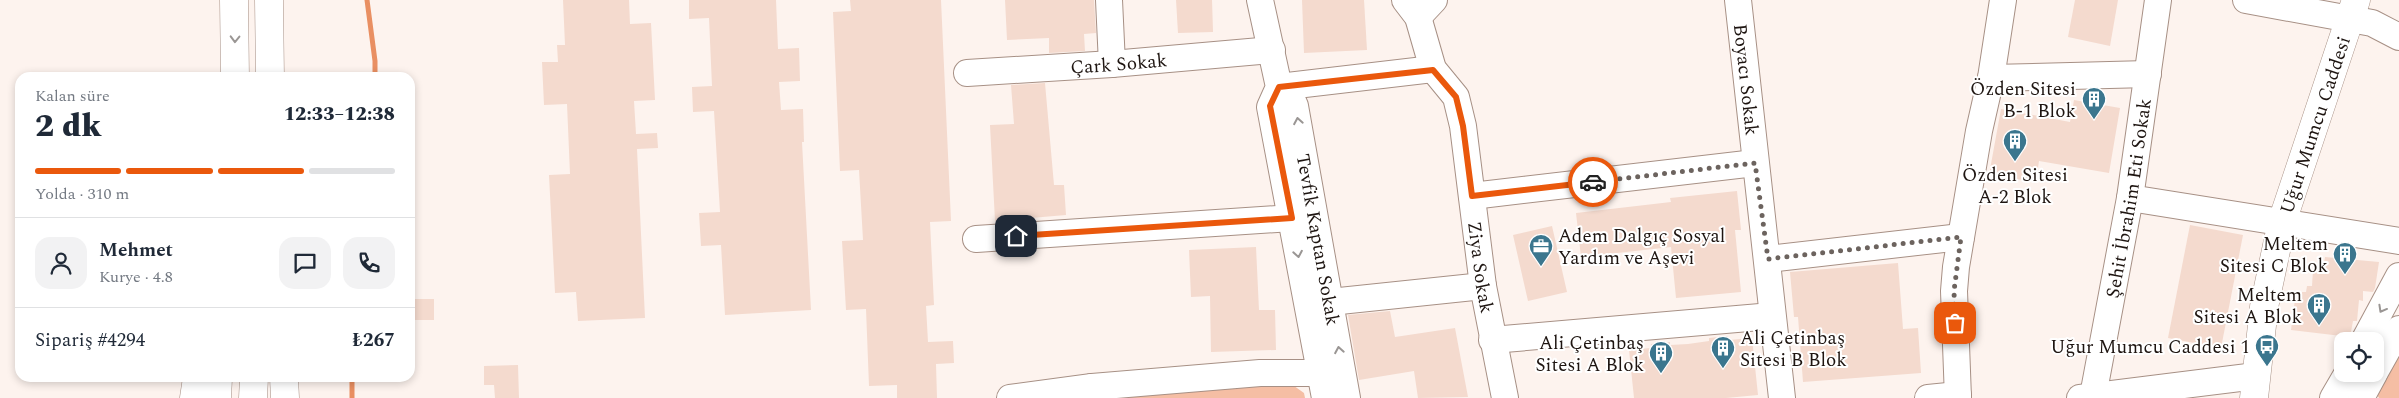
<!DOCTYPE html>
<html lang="tr">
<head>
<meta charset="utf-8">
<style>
	:root { --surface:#fff; --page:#f2f2f3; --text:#1f2937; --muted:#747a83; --line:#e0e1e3; --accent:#ea580c }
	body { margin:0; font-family:Spectral,serif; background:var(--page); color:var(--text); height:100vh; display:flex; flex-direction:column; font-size:19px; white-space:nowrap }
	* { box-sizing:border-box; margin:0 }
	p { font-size:16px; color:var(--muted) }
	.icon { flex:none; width:28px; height:28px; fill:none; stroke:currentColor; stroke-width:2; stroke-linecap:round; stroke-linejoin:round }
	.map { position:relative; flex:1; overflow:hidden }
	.details { position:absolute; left:15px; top:72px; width:400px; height:310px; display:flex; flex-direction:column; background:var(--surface); border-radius:15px; box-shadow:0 2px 8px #0003 }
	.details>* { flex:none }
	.buttons { position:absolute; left:2334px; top:332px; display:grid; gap:10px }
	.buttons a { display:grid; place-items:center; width:50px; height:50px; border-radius:10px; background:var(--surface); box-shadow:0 2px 8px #0003; font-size:25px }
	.pin { position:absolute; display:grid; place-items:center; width:42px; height:42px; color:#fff; margin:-21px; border-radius:10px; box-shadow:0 2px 8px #0006 }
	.courier { position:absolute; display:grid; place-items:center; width:50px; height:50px; margin:-25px; border:4px solid #ea580c; border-radius:50%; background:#fff; color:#222; box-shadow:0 1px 6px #0007 }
	.overview em { font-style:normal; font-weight:800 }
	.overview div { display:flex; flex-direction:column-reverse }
	.overview { display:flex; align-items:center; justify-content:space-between; height:85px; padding:0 20px }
	h1 { font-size:32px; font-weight:800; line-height:38px }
	.bar { display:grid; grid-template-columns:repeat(4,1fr); gap:8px 5px; align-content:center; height:60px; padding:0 20px }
	.bar i { height:6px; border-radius:4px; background:var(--line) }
	.bar .current { background:var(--accent) }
	.bar p { grid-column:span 4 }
	.line { display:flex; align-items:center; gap:12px; padding:0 20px; border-top:1px solid var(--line) }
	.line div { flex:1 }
	.round { display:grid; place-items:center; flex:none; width:52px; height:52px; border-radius:15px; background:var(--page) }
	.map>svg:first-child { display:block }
</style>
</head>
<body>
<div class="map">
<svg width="2399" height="398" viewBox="0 0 2399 398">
	<rect width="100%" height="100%" fill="#fdf3ee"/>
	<g fill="#f5bea4">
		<path d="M2399,355V398H2379L2376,393Z"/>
		<path d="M1287,381L1304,393L1305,398H1098Z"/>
	</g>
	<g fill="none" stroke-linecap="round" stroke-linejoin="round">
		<g stroke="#e98f62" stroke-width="5">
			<path d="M367,0L375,61V78"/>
			<path d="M352,378V398"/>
		</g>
	</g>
	<g fill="#f4dace">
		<path d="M563,0H629L630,24L651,23L655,100L634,101L636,134L657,133L658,148L637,149L645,318L578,321L576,292L555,293L549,175L570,174L567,104L544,105L542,62H558L557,45H565Z"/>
		<path d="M689,0H776L778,49L799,48L800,81L779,82L781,110L803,109L804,142H802L811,310L725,315L721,245L701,246L699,213L720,212L714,111L693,112L692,87L712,86L709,18L689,19Z"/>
		<path d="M850,0H941L951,221L930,222L934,305L926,306L928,342L953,341L954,363L936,364L937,398H897V385L869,386L866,309L846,310L842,241L863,240L859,170L840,171L833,12L851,11Z"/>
		<path d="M1005,0H1094L1096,33L1084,34L1085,51L1049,53V38L1007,40Z"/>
		<path d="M1176,0H1212L1213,32L1178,33Z"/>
		<path d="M1302,0H1364L1367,50L1304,53Z"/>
		<path d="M2075,0H2118L2110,46L2068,37Z"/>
		<path d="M1045,83L1054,185H1064L1066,215L995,221L990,125L1014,124L1011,85Z"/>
		<path d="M2074,100L2120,108L2109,173L2039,161L2036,182L1989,175L2001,109L2070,122Z"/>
		<path d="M1737,191L1741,230H1735L1741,292L1676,298L1671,247L1581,257L1576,213L1671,202L1670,198Z"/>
		<path d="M2190,225L2243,235L2221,348L2168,338Z"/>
		<path d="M1552,226L1567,292L1528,301L1513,235Z"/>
		<path d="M1256,247L1259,310H1275L1276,350L1211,352L1210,296L1191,297L1189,250Z"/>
		<path d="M2325,257L2379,262L2375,288L2373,292L2363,291V301L2359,300L2357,321H2353L2350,337L2291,330L2295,299L2302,300V292H2306L2307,286H2312L2313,270L2320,271L2321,263H2324Z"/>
		<path d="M1898,263L1903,329L1918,328L1921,373L1803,382L1798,317H1794L1790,272Z"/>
		<rect x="415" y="299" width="19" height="21"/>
		<path d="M1390,311L1395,337L1455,328L1468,397L1418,398L1414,371L1359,380L1348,315Z"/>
		<path d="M1728,336L1729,340L1752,338L1758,395L1726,398H1634L1629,350L1651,348V344L1670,342V345L1688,344L1709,341V338Z"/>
		<path d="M518,365L519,398H495L494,385H484V366Z"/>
	</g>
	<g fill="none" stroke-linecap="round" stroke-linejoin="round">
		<g stroke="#a79085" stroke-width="28">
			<g id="minor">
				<path d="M1109,0L1112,64"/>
				<path d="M1260,0L1279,87L1270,107L1325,398"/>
				<path id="s1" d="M1405,0L1418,17L1433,69L1456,97L1463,126L1483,286L1505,398"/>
				<path id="s2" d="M1738,0L1782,398"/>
				<path d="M2246,0L2372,23L2399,37"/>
				<path d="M1418,17L1434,0"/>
				<path id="s3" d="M967,73L1112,64L1272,50"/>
				<path d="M1991,78L2148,74"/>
				<path id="s4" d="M1279,87L1291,97L1295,106L1347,398"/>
				<path d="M1279,87L1433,69"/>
				<path d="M1472,196L1755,163"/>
				<path d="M2130,198L2399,241"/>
				<path d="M976,239L1292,218"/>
				<path d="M1768,259L1961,237"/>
				<path d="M1330,302L1483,286"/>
				<path d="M1492,340L1772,316"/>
				<path d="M2364,341L2399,276"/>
				<path d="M2375,372L2399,329"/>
				<path id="s5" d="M2093,396L2130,198L2158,0"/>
				<path d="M1010,398L1092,387"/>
				<path d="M1093,398L1092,387L1260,373H1320"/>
				<path d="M1928,398L1958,395"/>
				<path d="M1958,398L1954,291L1956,267L1979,131L1991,78L2003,0"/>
				<path d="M2080,398L2256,376"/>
				<path d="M2333,398L2347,374"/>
				<path d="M2361,398L2374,374"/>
			</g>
		</g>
		<g stroke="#a79085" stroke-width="29">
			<g id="major">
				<path id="s6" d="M2254,398L2264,307L2282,222L2356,0"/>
			</g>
		</g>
		<g stroke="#a79085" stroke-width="29">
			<g id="highway">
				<path d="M234,0L235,78"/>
				<path d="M269,0L270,78"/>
				<path d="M284,378L285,398"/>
				<path d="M194,398L197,378"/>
				<path d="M217,398L218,378"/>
				<path d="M253,398L254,378"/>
			</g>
		</g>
		<use href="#minor" stroke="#fff" stroke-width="26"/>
		<use href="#major" stroke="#fff" stroke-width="28"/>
		<use href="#highway" stroke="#fff" stroke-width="28"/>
	</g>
	<defs><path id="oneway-chevron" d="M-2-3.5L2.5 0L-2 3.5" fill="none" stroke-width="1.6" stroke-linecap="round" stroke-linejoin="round" transform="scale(1.25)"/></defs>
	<g stroke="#9a9694">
		<use href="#oneway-chevron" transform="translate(235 39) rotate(91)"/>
		<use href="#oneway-chevron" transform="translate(1298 121) rotate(-100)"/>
		<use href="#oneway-chevron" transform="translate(1298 254) rotate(80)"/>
		<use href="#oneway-chevron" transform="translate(2382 309) rotate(119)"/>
		<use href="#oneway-chevron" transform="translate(1339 350) rotate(-100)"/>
	</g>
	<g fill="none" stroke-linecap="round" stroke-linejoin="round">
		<path stroke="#6c635e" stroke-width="5" stroke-dasharray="0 9" d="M1593,182L1755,163L1768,259L1961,237L1954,291L1955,323"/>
		<path stroke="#ea580c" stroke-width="6" d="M1016,236L1292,218L1270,106L1279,87L1433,70L1456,97L1463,126L1472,196L1593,182"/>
	</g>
	<defs>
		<g id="building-pin" transform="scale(1.25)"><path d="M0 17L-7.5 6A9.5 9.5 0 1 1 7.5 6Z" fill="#3b768e" stroke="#fff"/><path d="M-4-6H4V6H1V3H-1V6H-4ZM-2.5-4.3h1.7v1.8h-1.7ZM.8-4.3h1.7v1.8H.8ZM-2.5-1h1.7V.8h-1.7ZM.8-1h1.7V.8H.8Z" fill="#fff"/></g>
		<g id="office-pin" transform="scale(1.25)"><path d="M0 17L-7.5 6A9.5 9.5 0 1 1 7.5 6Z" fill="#3b768e" stroke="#fff"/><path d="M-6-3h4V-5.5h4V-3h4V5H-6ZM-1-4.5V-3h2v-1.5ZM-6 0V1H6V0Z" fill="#fff"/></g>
		<g id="bus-pin" transform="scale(1.25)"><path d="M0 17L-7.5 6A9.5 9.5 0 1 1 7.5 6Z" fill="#3b768e" stroke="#fff"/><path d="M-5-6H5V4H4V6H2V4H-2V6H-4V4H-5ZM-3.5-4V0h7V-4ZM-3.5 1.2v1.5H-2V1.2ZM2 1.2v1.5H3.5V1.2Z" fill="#fff"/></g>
	</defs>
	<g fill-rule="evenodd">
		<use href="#building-pin" x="2094" y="99"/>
		<use href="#building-pin" x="2015" y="141"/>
		<use href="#office-pin" x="1541" y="246"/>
		<use href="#building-pin" x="2345" y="254"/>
		<use href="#building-pin" x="2319" y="305"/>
		<use href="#bus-pin" x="2267" y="346"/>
		<use href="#building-pin" x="1723" y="348"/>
		<use href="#building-pin" x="1661" y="353"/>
	</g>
	<g text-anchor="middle" stroke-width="4" stroke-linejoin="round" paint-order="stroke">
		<g font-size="19" fill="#1e1511" stroke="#fff">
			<text dy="7" stroke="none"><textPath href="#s3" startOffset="152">Çark Sokak</textPath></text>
			<text dy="7" stroke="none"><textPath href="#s2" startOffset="80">Boyacı Sokak</textPath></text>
			<text dy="7" stroke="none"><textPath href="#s6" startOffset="281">Uğur Mumcu Caddesi</textPath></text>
			<text dy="7" stroke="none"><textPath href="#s5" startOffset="201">Şehit İbrahim Eti Sokak</textPath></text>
			<text dy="7" stroke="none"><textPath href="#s4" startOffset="161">Tevfik Kaptan Sokak</textPath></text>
			<text dy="7" stroke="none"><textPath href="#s1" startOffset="284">Ziya Sokak</textPath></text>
		</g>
		<g font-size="19" fill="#1e1511" stroke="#fff" text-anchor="end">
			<text x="2076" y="95">Özden Sitesi<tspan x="2076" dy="22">B-1 Blok</tspan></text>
			<text x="2015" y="181" text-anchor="middle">Özden Sitesi<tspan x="2015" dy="22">A-2 Blok</tspan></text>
			<text x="1558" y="242" text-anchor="start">Adem Dalgıç Sosyal<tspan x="1558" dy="22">Yardım ve Aşevi</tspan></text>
			<text x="2328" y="250">Meltem<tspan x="2328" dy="22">Sitesi C Blok</tspan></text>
			<text x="2302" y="301">Meltem<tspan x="2302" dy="22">Sitesi A Blok</tspan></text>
			<text x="1740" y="344" text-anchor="start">Ali Çetinbaş<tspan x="1740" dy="22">Sitesi B Blok</tspan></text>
			<text x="1644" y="349">Ali Çetinbaş<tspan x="1644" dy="22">Sitesi A Blok</tspan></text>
			<text x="2250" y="353">Uğur Mumcu Caddesi 1</text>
		</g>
	</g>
</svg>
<div class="buttons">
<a><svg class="icon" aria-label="locate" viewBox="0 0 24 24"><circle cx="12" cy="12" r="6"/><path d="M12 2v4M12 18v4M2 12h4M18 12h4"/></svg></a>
</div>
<div class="pin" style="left:1955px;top:323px;background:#ea580c"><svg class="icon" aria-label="bag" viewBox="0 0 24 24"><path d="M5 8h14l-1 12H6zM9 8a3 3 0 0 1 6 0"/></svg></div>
<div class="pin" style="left:1016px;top:236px;background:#1f2937"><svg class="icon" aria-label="home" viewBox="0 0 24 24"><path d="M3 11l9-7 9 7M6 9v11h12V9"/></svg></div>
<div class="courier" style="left:1593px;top:182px"><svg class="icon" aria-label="car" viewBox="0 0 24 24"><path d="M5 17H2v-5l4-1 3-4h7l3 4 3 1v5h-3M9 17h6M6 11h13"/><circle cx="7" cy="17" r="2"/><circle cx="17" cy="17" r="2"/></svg></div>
<section class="details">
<div class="overview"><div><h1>2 dk</h1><p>Kalan süre</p></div><em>12:33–12:38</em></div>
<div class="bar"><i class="current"></i><i class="current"></i><i class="current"></i><i></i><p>Yolda · 310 m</p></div>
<div class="line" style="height:90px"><a class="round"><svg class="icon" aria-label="person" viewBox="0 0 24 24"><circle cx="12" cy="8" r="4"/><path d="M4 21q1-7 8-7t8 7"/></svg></a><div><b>Mehmet</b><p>Kurye · 4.8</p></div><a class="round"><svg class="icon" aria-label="chat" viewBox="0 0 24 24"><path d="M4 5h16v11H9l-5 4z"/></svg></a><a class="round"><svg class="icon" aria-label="phone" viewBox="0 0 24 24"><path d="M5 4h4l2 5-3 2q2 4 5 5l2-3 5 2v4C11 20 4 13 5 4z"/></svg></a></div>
<div class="line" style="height:65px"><div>Sipariş #4294</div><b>₺267</b></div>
</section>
</div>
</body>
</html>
